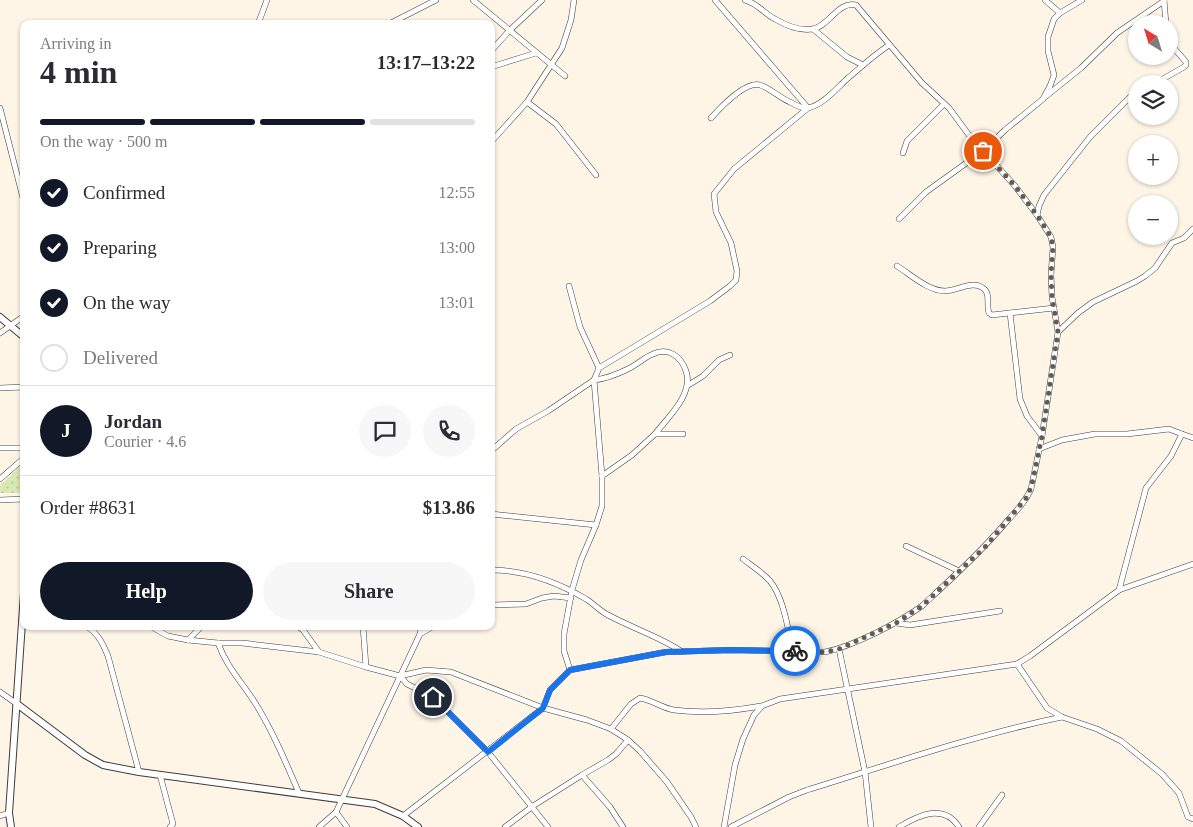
<!DOCTYPE html>
<html lang="en">
<head>
<meta charset="utf-8">
<style>
	:root { --surface:#fff; --page:#f7f7f7; --text:#2b2b33; --muted:#7c7c81; --line:#e1e1e2; --accent:#111827 }
	body { margin:0; font-family:Georgia,serif; background:var(--page); color:var(--text); height:100vh; display:flex; flex-direction:column; font-size:19px; white-space:nowrap }
	* { box-sizing:border-box; margin:0 }
	p { font-size:16px; color:var(--muted) }
	.icon { flex:none; width:28px; height:28px; fill:none; stroke:currentColor; stroke-width:2; stroke-linecap:round; stroke-linejoin:round }
	.map { position:relative; flex:1; overflow:hidden }
	.details { position:absolute; left:20px; top:20px; width:475px; height:610px; display:flex; flex-direction:column; background:var(--surface); border-radius:10px; box-shadow:0 1px 4px #0004 }
	.details>* { flex:none }
	.needle { width:32px; rotate:322deg }
	.tools { position:absolute; left:1128px; top:15px; display:grid; gap:10px }
	.tools a { display:grid; place-items:center; width:50px; height:50px; border-radius:50%; background:var(--surface); box-shadow:0 1px 4px #0004; font-size:25px }
	.pin { position:absolute; display:grid; place-items:center; width:42px; height:42px; color:#fff; margin:-21px; border:2px solid #fff; border-radius:50%; box-shadow:0 1px 5px #0007 }
	.courier { position:absolute; display:grid; place-items:center; width:50px; height:50px; margin:-25px; border:4px solid #1a73e8; border-radius:50%; background:#fff; color:#222; box-shadow:0 1px 6px #0007 }
	.summary em { font-style:normal; font-weight:600 }
	.summary div { display:flex; flex-direction:column-reverse }
	.summary { display:flex; align-items:center; justify-content:space-between; height:85px; padding:0 20px }
	h1 { font-size:32px; font-weight:600; line-height:38px }
	.bar { display:grid; grid-template-columns:repeat(4,1fr); gap:8px 5px; align-content:center; height:60px; padding:0 20px }
	.bar i { height:6px; border-radius:4px; background:var(--line) }
	.bar .active { background:var(--accent) }
	.bar p { grid-column:span 4 }
	.line { display:flex; align-items:center; gap:12px; padding:0 20px; border-top:1px solid var(--line) }
	.line div { flex:1 }
	.round { display:grid; place-items:center; flex:none; width:52px; height:52px; border-radius:26px; background:var(--page) }
	ol { padding:0 20px; list-style:none }
	li { display:flex; align-items:center; gap:15px; height:55px }
	li p { margin-inline-start:auto }
	li .icon { padding:5px; border-radius:50%; background:var(--accent); color:#fff; stroke-width:4 }
	li:last-child { color:var(--muted) }
	li i { width:28px; height:28px; border:2px solid var(--line); border-radius:50% }
	.button { display:flex; gap:10px; margin-top:auto; padding:10px 20px }
	.button a { flex:1; height:58px; border-radius:30px; background:var(--accent); color:#fff; font-size:20px; font-weight:600; line-height:58px; text-align:center }
	.button a+a { background:var(--page); color:var(--text) }
	.map>svg:first-child { display:block }
</style>
</head>
<body>
<div class="map">
<svg width="1193" height="827" viewBox="0 0 1193 827">
	<defs>
		<pattern id="park-dots" width="8" height="8" patternUnits="userSpaceOnUse" patternTransform="scale(1.25)"><rect width="8" height="8" fill="#dae8b1"/><path d="M2 2h.1M6 6h.1" fill="none" stroke="#bac697" stroke-width="1.8" stroke-linecap="round"/></pattern>
	</defs>
	<rect width="100%" height="100%" fill="#fff5e6"/>
	<path fill="url(#park-dots)" d="M24,462V491L20,493H0V486Z"/>
	<g fill="none" stroke-linecap="round" stroke-linejoin="round">
		<g stroke="#3d3d3d" stroke-width="6">
			<g id="minor">
				<path d="M473,0L565,76"/>
				<path d="M745,0C759,4 763,13 775,19C785,25 800,31 813,29C829,26 838,1 856,5L922,83L949,108L969,135L1015,186L1037,215"/>
				<path d="M1045,0L1060,13"/>
				<path d="M1164,0L1166,24"/>
				<path d="M258,24L267,0"/>
				<path d="M389,24L436,0"/>
				<path d="M813,29L847,57L863,65"/>
				<path d="M491,51L509,31L542,0"/>
				<path d="M491,67L536,53"/>
				<path d="M1154,84L1184,67L1186,65V62L1173,47L1169,39"/>
				<path d="M1045,97L1081,68L1117,33L1164,1"/>
				<path d="M527,102L556,124L596,175"/>
				<path d="M0,108L24,202"/>
				<path d="M711,118C721,107 745,81 760,85C770,88 780,98 790,102C795,105 802,109 808,108C823,105 837,88 848,78C861,67 874,55 889,45"/>
				<path d="M491,142L527,102L562,48L571,20L574,0"/>
				<path d="M903,153L907,141L944,104"/>
				<path d="M899,219L926,192L983,151L1005,130L1043,99L1050,86L1054,75L1048,51V37L1054,19L1060,13L1082,0"/>
				<path d="M897,266C910,274 928,291 945,291C957,291 971,280 983,288C991,293 986,305 989,313L992,315L1054,308"/>
				<path d="M1010,313L1020,399L1027,416L1042,436"/>
				<path d="M1058,332L1078,313L1093,302L1137,281L1145,276L1155,268L1172,243L1184,238L1193,229"/>
				<path d="M0,333L24,316"/>
				<path d="M599,368L710,301L730,286L736,280L737,271L731,243L716,212L714,194L734,169L808,108L715,0"/>
				<path d="M687,386L703,376L719,360L730,355"/>
				<path d="M0,388L24,387"/>
				<path d="M0,448H24"/>
				<path d="M1039,449L1062,440L1095,434H1127L1169,429L1182,434"/>
				<path d="M491,451L516,429L548,411L594,380L599,368L580,327L569,286"/>
				<path d="M602,476L632,455L655,434H683"/>
				<path d="M0,479L24,458"/>
				<path d="M0,500L24,499"/>
				<path d="M491,514L596,525"/>
				<path d="M906,546L959,571"/>
				<path d="M743,559C752,566 762,572 770,581C784,598 788,630 793,651"/>
				<path d="M491,570C526,570 557,582 586,599C594,604 600,611 608,615C632,628 658,636 681,651"/>
				<path d="M1119,590L1193,564"/>
				<path d="M491,605L526,604L542,598L554,596L571,598"/>
				<path d="M896,623L910,625L1000,611"/>
				<path d="M86,626C98,633 103,644 108,656L139,772"/>
				<path d="M150,626L168,636L188,640L218,643H242L319,652L366,667L400,676L426,670L451,672L543,708L587,720L611,729L628,740L640,751L667,782L691,817L696,827"/>
				<path d="M297,626L303,630L319,652"/>
				<path d="M363,626L366,667"/>
				<path d="M420,634L434,626"/>
				<path d="M188,640L202,626"/>
				<path d="M218,643C227,668 243,683 257,706C274,734 286,763 299,793"/>
				<path d="M839,649L865,772L871,827"/>
				<path d="M1017,664L1047,708L1062,717L1097,729L1121,741L1162,774L1179,793L1188,817L1193,819"/>
				<path d="M570,670L564,651V634L572,590L581,560L596,525L602,506V476L594,380C606,379 620,373 630,368C638,364 645,357 653,354C668,347 681,356 686,371C694,394 668,417 655,434"/>
				<path d="M400,676L407,684L433,697L488,752L548,827"/>
				<path d="M0,692L17,704"/>
				<path d="M611,729L631,704L640,698C652,700 662,708 674,710C703,714 733,711 761,706"/>
				<path d="M160,775L173,824L170,827"/>
				<path d="M582,775L610,807L623,827"/>
				<path d="M336,812L347,827"/>
				<path d="M0,816L9,813"/>
				<path d="M403,816L543,708L550,690L570,670L666,652L731,650L825,652C854,646 898,623 922,606C952,578 982,551 1008,520C1017,510 1026,501 1031,489L1042,436L1058,332L1052,297L1051,275L1053,247L1051,237L1037,215L1039,206L1044,195L1090,137L1136,91"/>
				<path d="M319,827L336,812L420,634L422,626"/>
				<path d="M505,827L533,806L582,775L608,760L616,754L628,740"/>
				<path d="M724,827L735,765L743,739L754,715L762,706L780,699L1017,664L1030,656L1119,590L1146,488L1171,456L1182,434L1193,438"/>
				<path d="M731,827L789,797L807,790C891,764 975,735 1062,717"/>
				<path d="M899,827C919,815 944,803 959,827"/>
				<path d="M979,827L1002,795"/>
			</g>
		</g>
		<g stroke="#3d3d3d" stroke-width="8">
			<g id="tertiary">
				<path d="M0,317L24,337"/>
				<path d="M17,704L85,755L103,765L139,772L375,804L403,816L418,827"/>
				<path d="M11,827L9,813L24,593"/>
			</g>
		</g>
		<use href="#minor" stroke="#fff" stroke-width="5"/>
		<use href="#tertiary" stroke="#fff" stroke-width="6"/>
	</g>
	<g fill="none" stroke-linecap="round" stroke-linejoin="round">
		<path stroke="#605c57" stroke-width="5" stroke-dasharray="0 9" d="M795,651L825,652L839,649L896,623L922,606L986,546L1028,496L1033,480L1042,436L1058,332L1052,297L1051,275L1053,247L1051,237L1037,215L1015,186L983,151"/>
		<path stroke="#1a73e8" stroke-width="6" d="M433,697L488,752L543,708L550,690L570,670L666,652L731,650L795,651"/>
	</g>
</svg>
<div class="tools">
<a><svg class="needle" viewBox="-14 -14 28 28"><path d="M0-13l5 13h-10z" fill="#e53935"/><path d="M0 13l5-13h-10z" fill="#7c7c81"/></svg></a>
<a><svg class="icon" aria-label="layers" viewBox="0 0 24 24"><path d="M12 4l9 5-9 5-9-5zM3 14l9 5 9-5"/></svg></a>
<a>+</a>
<a>−</a>
</div>
<div class="pin" style="left:983px;top:151px;background:#ea580c"><svg class="icon" aria-label="bag" viewBox="0 0 24 24"><path d="M5 8h14l-1 12H6zM9 8a3 3 0 0 1 6 0"/></svg></div>
<div class="pin" style="left:433px;top:697px;background:#1f2937"><svg class="icon" aria-label="home" viewBox="0 0 24 24"><path d="M3 11l9-7 9 7M6 9v11h12V9"/></svg></div>
<div class="courier" style="left:795px;top:651px"><svg class="icon" aria-label="bike" viewBox="0 0 24 24"><circle cx="6" cy="16" r="4"/><circle cx="18" cy="16" r="4"/><path d="M6 16l4-8h5l3 8M10 8l3 8H6M13 5h3"/></svg></div>
<section class="details">
<div class="summary"><div><h1>4 min</h1><p>Arriving in</p></div><em>13:17–13:22</em></div>
<div class="bar"><i class="active"></i><i class="active"></i><i class="active"></i><i></i><p>On the way · 500 m</p></div>
<ol>
<li><svg class="icon" aria-label="check" viewBox="0 0 24 24"><path d="M5 12l5 5 9-10"/></svg>Confirmed<p>12:55</p></li>
<li><svg class="icon" aria-label="check" viewBox="0 0 24 24"><path d="M5 12l5 5 9-10"/></svg>Preparing<p>13:00</p></li>
<li><svg class="icon" aria-label="check" viewBox="0 0 24 24"><path d="M5 12l5 5 9-10"/></svg>On the way<p>13:01</p></li>
<li><i></i>Delivered</li>
</ol>
<div class="line" style="height:90px"><b class="round" style="background:var(--accent);color:#fff">J</b><div><b>Jordan</b><p>Courier · 4.6</p></div><a class="round"><svg class="icon" aria-label="chat" viewBox="0 0 24 24"><path d="M4 5h16v11H9l-5 4z"/></svg></a><a class="round"><svg class="icon" aria-label="phone" viewBox="0 0 24 24"><path d="M5 4h4l2 5-3 2q2 4 5 5l2-3 5 2v4C11 20 4 13 5 4z"/></svg></a></div>
<div class="line" style="height:65px"><div>Order #8631</div><b>$13.86</b></div>
<div class="button"><a>Help</a><a>Share</a></div>
</section>
</div>
</body>
</html>
